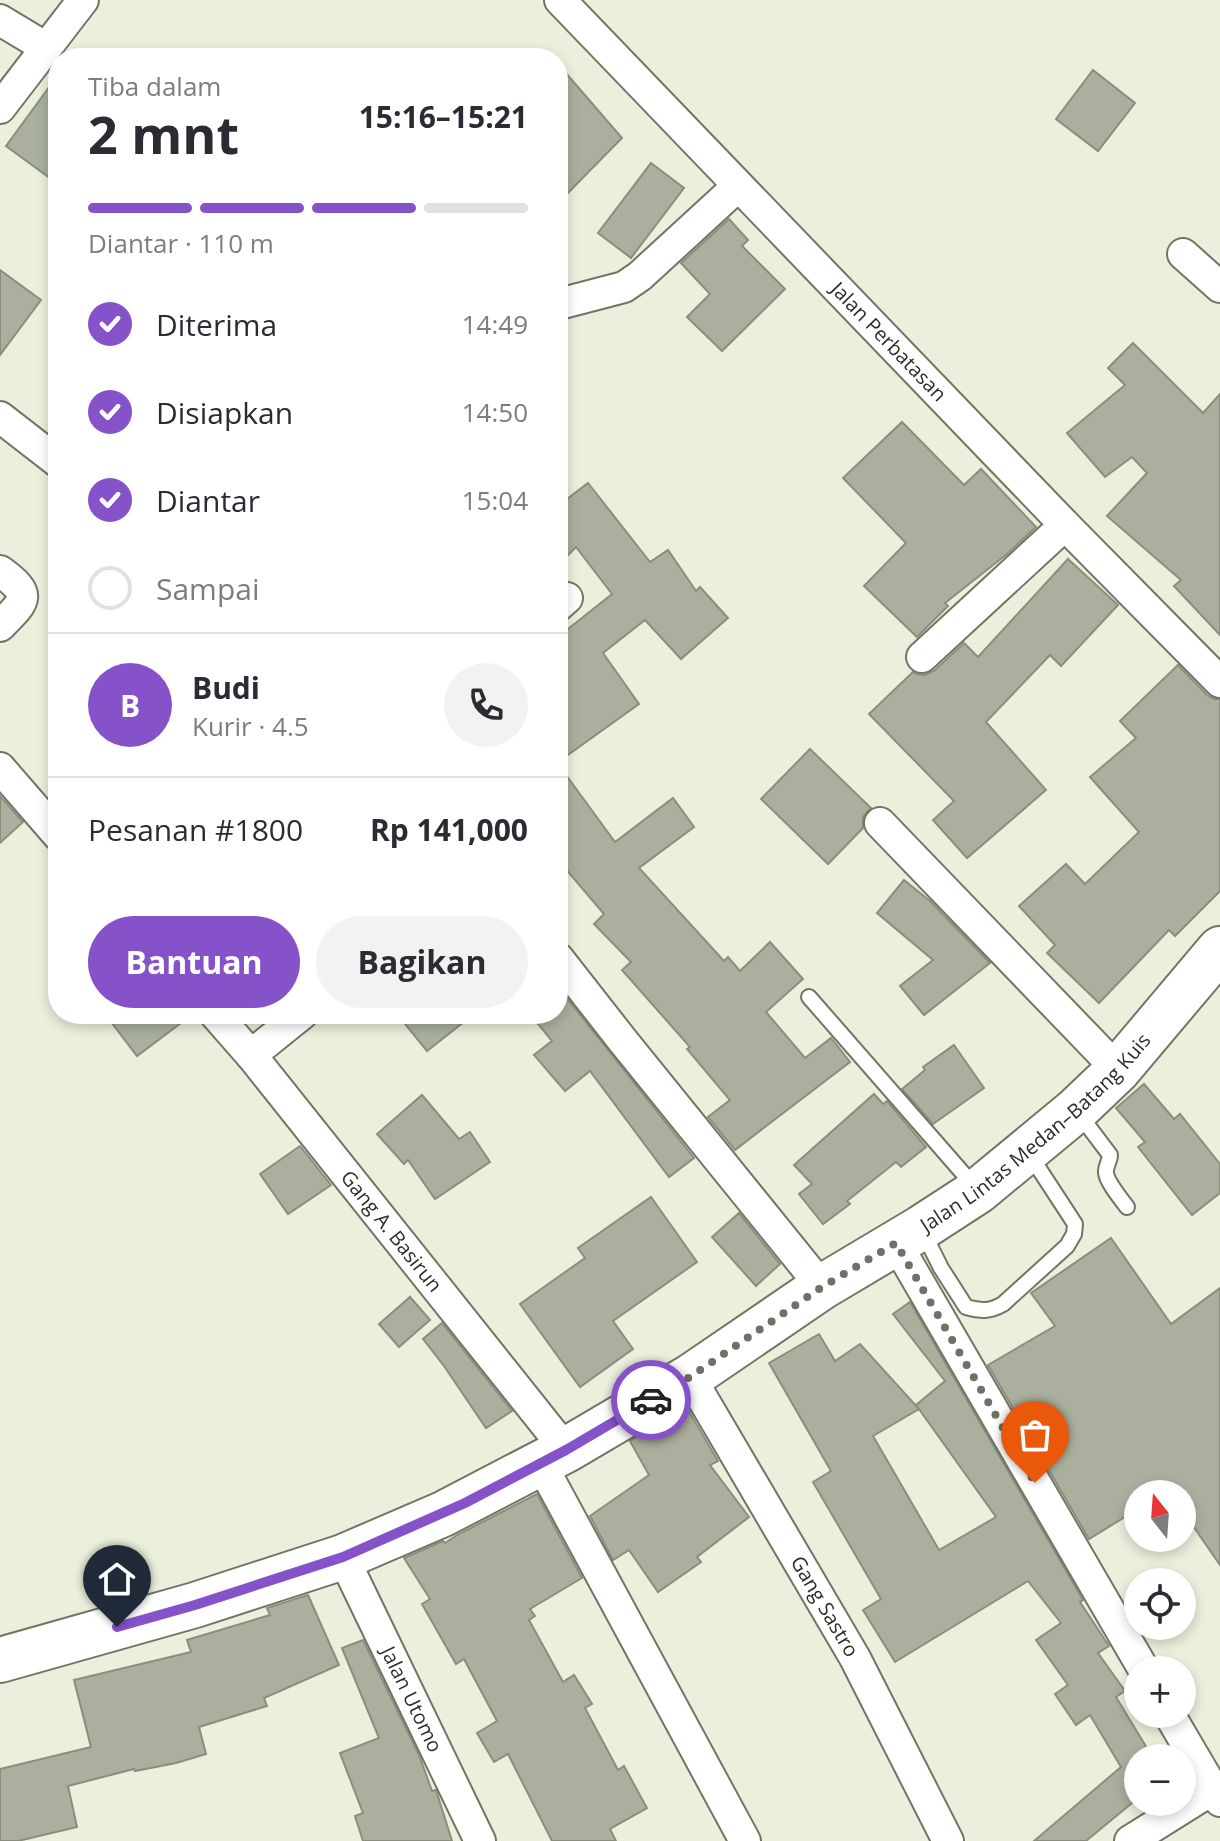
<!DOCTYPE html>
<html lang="id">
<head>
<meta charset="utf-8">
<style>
	:root { --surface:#fff; --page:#f2f2f3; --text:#2b2b33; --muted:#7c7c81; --line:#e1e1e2; --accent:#8652ca }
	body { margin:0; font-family:"Open Sans",sans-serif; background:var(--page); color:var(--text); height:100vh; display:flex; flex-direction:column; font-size:30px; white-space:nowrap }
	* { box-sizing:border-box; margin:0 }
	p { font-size:26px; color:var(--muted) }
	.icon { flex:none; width:44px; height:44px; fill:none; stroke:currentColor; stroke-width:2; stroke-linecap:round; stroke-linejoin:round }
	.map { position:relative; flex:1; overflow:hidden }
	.drawer { position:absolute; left:48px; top:48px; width:520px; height:976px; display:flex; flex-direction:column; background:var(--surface); border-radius:32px; box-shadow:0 4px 12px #0003 }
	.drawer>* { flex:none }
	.needle { width:52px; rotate:343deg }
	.buttons { position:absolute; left:1124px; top:1480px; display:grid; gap:16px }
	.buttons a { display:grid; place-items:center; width:72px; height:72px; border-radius:50%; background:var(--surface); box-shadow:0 4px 12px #0003; font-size:40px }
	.pin { position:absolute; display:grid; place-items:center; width:68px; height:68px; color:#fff; margin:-82px -34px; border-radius:50% 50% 50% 0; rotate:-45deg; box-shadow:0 0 8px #0007 }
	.pin .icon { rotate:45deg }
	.courier { position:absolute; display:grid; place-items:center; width:80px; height:80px; margin:-40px; border:6px solid #8652ca; border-radius:50%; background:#fff; color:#222; box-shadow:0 2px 10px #0007 }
	.summary em { font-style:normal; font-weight:700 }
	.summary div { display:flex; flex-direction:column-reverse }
	.summary { display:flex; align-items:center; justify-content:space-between; height:136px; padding:0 40px }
	h1 { font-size:52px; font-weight:700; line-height:60px }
	.bar { display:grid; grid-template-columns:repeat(4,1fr); gap:12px 8px; align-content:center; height:96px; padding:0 40px }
	.bar i { height:10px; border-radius:6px; background:var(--line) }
	.bar .current { background:var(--accent) }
	.bar p { grid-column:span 4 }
	.line { display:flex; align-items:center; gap:20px; padding:0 40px; border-top:2px solid var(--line) }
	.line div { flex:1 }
	.round { display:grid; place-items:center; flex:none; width:84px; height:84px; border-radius:42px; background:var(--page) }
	ol { padding:0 40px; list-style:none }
	li { display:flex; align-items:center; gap:24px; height:88px }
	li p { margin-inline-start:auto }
	li .icon { padding:8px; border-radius:50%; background:var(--accent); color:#fff; stroke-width:4 }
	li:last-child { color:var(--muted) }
	li i { width:44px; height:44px; border:4px solid var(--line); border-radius:50% }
	.primary-button { display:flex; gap:16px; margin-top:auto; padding:16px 40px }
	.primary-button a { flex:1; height:92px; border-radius:48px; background:var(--accent); color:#fff; font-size:32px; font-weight:700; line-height:92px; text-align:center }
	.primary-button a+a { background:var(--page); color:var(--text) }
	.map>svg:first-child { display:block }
</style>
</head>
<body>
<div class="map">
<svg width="1220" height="1841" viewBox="0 0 1220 1841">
	<rect width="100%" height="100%" fill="#eaf0dc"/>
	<g fill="#aab09d" stroke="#8a8f7d" stroke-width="2">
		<path d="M558,64L622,138L558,203Z"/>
		<path d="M1093,70L1135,103L1098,151L1056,119Z"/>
		<path d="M58,75V184L6,146Z"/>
		<path d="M651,163L684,188L631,258L598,233Z"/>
		<path d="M729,219L748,240L742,246L785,289L722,351L687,317L710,294L681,263Z"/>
		<path d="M0,270L41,300L0,355Z"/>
		<path d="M1133,343L1203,413L1220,394V635L1174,586L1181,580L1107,516L1147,473L1132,457L1105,477L1067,433L1125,385L1108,368Z"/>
		<path d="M902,422L964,485L981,469L1036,527L1007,554L945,603L948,606L917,637L864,586L906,543L843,478Z"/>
		<path d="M588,483L650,562L668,550L696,591L700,587L728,618L681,659L645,620L603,653L639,704L558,762V637L612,594L576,547L558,565V506Z"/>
		<path d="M1068,559L1118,605L1061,666L1050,655L986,722L1046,790L967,858L933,820L954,801L869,714L913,672L917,674L925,675L934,671L964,643L978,657Z"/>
		<path d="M1178,665L1207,695L1214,699H1220V891L1175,936L1169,930L1099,1003L1047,953L1055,945L1019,906L1066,864L1085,884L1139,832L1090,777L1136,738L1120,721Z"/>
		<path d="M810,749L871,808L863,817V828L828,864L761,799Z"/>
		<path d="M558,764L615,842L673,798L694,827L639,868L724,961L728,957L740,971L770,942L803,979L766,1012L805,1058L831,1038L850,1062L735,1150L708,1117L730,1100L687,1049L690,1047L622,970L631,962L594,924L604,914L558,860Z"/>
		<path d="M0,796L23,822L0,843Z"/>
		<path d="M904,880L930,901L990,963L924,1015L900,986L933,960L877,913Z"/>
		<path d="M558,987L694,1158L669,1177L590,1071L565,1091L534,1055L552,1041L530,1014H558Z"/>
		<path d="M105,1014H193L137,1056Z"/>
		<path d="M397,1014H474L427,1051Z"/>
		<path d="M954,1045L984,1088L933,1124L902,1089L925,1070L923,1067Z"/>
		<path d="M1144,1084L1174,1119L1180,1114L1220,1164V1193L1192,1215L1138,1147L1145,1142L1116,1108Z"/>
		<path d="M874,1094L883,1104L887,1101L926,1147L901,1167L896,1162L847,1201L850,1204L823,1224L799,1194L812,1184L794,1165Z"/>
		<path d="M422,1095L459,1139L470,1132L490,1162L435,1199L408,1160L404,1164L377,1134Z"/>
		<path d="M300,1146L331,1185L288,1214L260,1174Z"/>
		<path d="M651,1197L697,1262L613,1321L633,1349L580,1387L520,1304L585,1258L578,1248Z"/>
		<path d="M739,1213L780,1264L756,1286L712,1237Z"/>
		<path d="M1111,1238L1171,1324L1220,1288V1565L1182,1510V1494H1171L1169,1491L1164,1494H1138V1509L1089,1539L988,1365L1055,1326L1031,1293Z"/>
		<path d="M410,1297L430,1320L399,1347L379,1324Z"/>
		<path d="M910,1302L1083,1600L1080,1602L1109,1646L1098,1653L1125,1691L1116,1697L1153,1758H1138V1798L1086,1841H1034L1121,1767L1090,1715L1076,1725L1055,1694L1068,1685L1036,1640L1061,1623L1028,1581L895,1662L863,1610L881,1599L813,1482L831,1471L769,1363L819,1334L835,1361L860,1344L919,1409L873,1436L939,1550L996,1517L916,1405L945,1381L893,1314Z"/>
		<path d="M442,1323L512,1411L486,1428L444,1366L423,1339Z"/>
		<path d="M687,1408L718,1461L710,1465L749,1517L697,1557L701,1562L658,1592L629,1550L613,1560L590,1516L649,1475L630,1441Z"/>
		<path d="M537,1494L582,1578L530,1609L535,1616L529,1620L563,1682L574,1675L592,1704L585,1708L618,1770L624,1766L647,1808L610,1829L616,1841H552L508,1754L494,1762L477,1733L497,1721L464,1659L456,1664L422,1604L430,1599L404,1558L443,1541L445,1543L457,1535Z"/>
		<path d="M308,1595L339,1665L264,1698L267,1706L199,1727L206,1754L176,1763L135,1771L134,1769L68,1786L77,1827L18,1841H0V1769L91,1747L74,1680L191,1652L187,1640L270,1615L267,1608Z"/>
		<path d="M363,1640L419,1755L432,1791L436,1790L452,1841H363L355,1816L363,1813L340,1753L379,1738L342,1648Z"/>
	</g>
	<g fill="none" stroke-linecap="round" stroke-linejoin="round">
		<g stroke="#717664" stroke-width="18">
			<g id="lane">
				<path d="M809,997L975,1187"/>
				<path d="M1079,1114L1110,1155C1110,1161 1105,1167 1106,1173C1107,1182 1121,1199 1127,1207"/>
				<path d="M923,1232L941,1268L966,1307C981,1311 989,1312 1003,1304L1067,1246L1074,1234L1075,1224L1030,1155"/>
			</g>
		</g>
		<g stroke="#717664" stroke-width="34">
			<g id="street">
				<path id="s1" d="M560,0L1065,525L1220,682"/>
				<path d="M0,20L45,47"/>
				<path d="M0,108L83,0"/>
				<path d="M1183,254L1220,287"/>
				<path d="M559,304L624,287L640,276L738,186"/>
				<path d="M0,417L58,462"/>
				<path d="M0,571C33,595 26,600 0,626"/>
				<path d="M558,606L567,598"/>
				<path d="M922,657L1065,525"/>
				<path d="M0,768L58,835"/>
				<path d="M880,823L1118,1070"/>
				<path d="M558,958L623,1041L822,1287"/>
				<path id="s2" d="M215,1014L251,1055L566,1450"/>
				<path d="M251,1055L302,1014"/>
				<path d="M896,1243L1144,1670"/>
				<path id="s3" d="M690,1377L855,1658L948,1841"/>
				<path d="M541,1464L745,1841"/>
				<path id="s4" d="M343,1557L480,1841"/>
				<path d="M1169,1714L1220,1801"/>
				<path d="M1130,1841L1213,1789"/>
			</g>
		</g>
		<g stroke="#717664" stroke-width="48">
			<g id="highway">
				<path id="s5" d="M0,1660L195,1605L343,1557L443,1514L566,1450L690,1377L822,1287L921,1228L978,1191L1076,1110L1118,1070L1220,949"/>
			</g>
		</g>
		<use href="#lane" stroke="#fff" stroke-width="14"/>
		<use href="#street" stroke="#fff" stroke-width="30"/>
		<use href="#highway" stroke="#fff" stroke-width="44"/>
	</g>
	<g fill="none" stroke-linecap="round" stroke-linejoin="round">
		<path stroke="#6e7166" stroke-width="8" stroke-dasharray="0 14.4" d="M651,1400L690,1377L822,1287L896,1243L1035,1483"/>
		<path stroke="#8652ca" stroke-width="10" d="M117,1627L195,1605L343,1557L465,1503L566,1450L651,1400"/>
	</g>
	<g text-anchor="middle" stroke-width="6" stroke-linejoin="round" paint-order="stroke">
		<g font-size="20" fill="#2b2d26" stroke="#eaf0dc">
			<text dy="7" stroke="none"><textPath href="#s1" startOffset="474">Jalan Perbatasan</textPath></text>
			<text dy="7" stroke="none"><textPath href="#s5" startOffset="1174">Jalan Lintas Medan–Batang Kuis</textPath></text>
			<text dy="7" stroke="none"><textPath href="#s2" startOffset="280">Gang A. Basirun</textPath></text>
			<text dy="7" stroke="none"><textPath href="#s3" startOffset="266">Gang Sastro</textPath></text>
			<text dy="7" stroke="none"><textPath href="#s4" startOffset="158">Jalan Utomo</textPath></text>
		</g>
	</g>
</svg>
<div class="buttons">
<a><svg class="needle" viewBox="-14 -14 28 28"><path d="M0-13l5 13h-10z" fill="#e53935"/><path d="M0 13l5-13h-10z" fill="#7c7c81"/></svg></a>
<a><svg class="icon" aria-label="locate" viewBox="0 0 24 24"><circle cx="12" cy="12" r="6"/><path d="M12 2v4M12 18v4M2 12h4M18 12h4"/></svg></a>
<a>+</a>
<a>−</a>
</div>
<div class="pin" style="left:1035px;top:1483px;background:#ea580c"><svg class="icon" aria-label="bag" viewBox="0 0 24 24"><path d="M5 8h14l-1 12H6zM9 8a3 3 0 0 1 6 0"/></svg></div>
<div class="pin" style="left:117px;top:1627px;background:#1f2937"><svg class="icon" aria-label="home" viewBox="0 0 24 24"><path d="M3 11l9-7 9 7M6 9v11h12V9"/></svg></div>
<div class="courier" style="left:651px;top:1400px"><svg class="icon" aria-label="car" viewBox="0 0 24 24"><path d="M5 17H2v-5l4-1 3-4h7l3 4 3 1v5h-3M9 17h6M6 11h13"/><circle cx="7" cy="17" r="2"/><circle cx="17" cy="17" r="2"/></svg></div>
<section class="drawer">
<div class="summary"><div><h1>2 mnt</h1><p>Tiba dalam</p></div><em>15:16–15:21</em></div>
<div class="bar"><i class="current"></i><i class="current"></i><i class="current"></i><i></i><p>Diantar · 110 m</p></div>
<ol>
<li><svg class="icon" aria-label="check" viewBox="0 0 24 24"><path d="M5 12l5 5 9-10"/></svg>Diterima<p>14:49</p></li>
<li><svg class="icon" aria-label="check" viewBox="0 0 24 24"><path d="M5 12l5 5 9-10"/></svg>Disiapkan<p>14:50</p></li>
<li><svg class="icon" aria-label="check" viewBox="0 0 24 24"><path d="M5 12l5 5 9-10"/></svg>Diantar<p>15:04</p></li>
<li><i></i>Sampai</li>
</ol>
<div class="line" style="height:144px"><b class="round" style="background:var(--accent);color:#fff">B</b><div><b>Budi</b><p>Kurir · 4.5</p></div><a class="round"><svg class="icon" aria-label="phone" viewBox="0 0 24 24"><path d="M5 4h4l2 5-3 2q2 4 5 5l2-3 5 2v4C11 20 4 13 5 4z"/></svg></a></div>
<div class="line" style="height:104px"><div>Pesanan #1800</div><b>Rp 141,000</b></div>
<div class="primary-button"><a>Bantuan</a><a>Bagikan</a></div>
</section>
</div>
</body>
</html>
